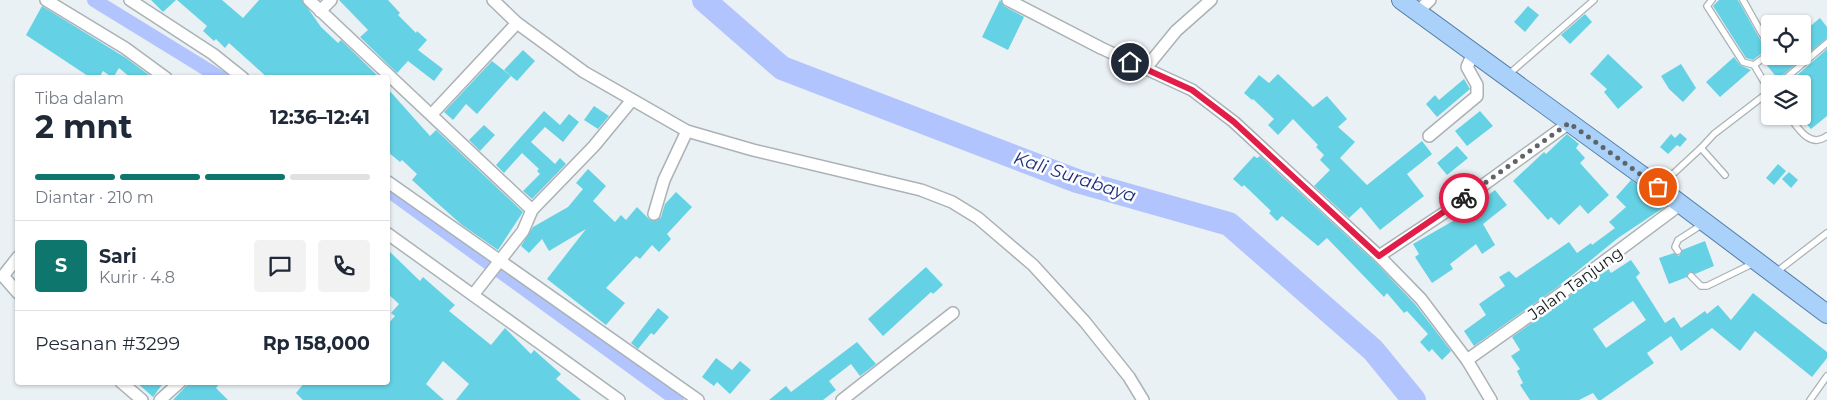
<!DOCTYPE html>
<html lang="id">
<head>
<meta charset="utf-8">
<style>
	:root { --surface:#fff; --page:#f2f2f3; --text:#1f2937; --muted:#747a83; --line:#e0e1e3; --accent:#0f766e }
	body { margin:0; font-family:Montserrat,sans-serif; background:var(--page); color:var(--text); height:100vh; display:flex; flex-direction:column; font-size:19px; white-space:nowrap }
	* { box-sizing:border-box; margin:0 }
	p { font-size:16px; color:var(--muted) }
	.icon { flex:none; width:28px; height:28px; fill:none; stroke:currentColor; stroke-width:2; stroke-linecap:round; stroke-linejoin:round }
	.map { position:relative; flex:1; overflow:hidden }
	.drawer { position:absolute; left:15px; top:75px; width:375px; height:310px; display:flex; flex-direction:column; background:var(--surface); border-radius:5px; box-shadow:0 1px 4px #0004 }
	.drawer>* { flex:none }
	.controls { position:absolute; left:1761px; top:15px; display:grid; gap:10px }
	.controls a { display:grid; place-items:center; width:50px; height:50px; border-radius:5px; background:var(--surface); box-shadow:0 1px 4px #0004; font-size:25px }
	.pin { position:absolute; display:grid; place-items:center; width:42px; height:42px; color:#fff; margin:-21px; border:2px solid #fff; border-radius:50%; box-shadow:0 1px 5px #0007 }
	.courier { position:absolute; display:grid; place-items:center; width:50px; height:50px; margin:-25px; border:4px solid #e11d48; border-radius:50%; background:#fff; color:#222; box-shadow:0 1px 6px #0007 }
	.head em { font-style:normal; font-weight:700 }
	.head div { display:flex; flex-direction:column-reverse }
	.head { display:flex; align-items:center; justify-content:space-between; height:85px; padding:0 20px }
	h1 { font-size:32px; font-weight:700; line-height:38px }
	.bar { display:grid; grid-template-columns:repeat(4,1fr); gap:8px 5px; align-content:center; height:60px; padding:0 20px }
	.bar i { height:6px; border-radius:4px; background:var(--line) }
	.bar .selected { background:var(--accent) }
	.bar p { grid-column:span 4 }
	.line { display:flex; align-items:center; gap:12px; padding:0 20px; border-top:1px solid var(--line) }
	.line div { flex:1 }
	.round { display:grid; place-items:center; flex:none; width:52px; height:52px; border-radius:5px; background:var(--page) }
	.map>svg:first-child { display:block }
</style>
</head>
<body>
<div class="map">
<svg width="1827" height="400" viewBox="0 0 1827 400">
	<rect width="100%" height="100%" fill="#eaf1f5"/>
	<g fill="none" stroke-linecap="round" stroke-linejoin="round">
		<g stroke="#b2c4fd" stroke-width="14">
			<path d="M94,0L221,78"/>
			<path d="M388,190L677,400"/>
		</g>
		<path stroke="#b2c4fd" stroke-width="24" d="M704,0L782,68L1077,181L1229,224L1373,350L1414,400"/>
	</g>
	<g fill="#64d2e4" fill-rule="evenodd">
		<path d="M151,0H176L163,12Z"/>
		<path d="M177,0H222L243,18L259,0H302L321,27L338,43L341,40L380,78H268L229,43L225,48L216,39L214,41L203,31L207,26Z"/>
		<path d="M339,0H388L400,13L398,15L416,33L417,31L427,40L418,50L443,69L434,81L408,61L397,73L360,37L368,30Z"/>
		<path d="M1000,0L1004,6L1024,17L1008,50L982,37Z"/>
		<path d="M1719,0H1738L1766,50L1753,60L1746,58L1713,6Z"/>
		<path d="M42,6L126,58L153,78H131L119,68L113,78L103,71L99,78H91L26,35Z"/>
		<path d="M1528,6L1539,15L1525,32L1514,22Z"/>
		<path d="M1585,14L1592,22L1570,44L1561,35Z"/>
		<path d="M1820,18L1827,27V38L1778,79L1765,63L1773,56H1802V33Z"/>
		<path d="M1827,49V116L1811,129L1802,119V84H1787Z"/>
		<path d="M523,50L535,61L517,81L504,70Z"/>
		<path d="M1608,54L1643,87L1618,109L1604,92L1607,89L1590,74Z"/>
		<path d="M1734,57L1740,65L1751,70L1720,97L1706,82Z"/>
		<path d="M492,61L511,76L477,114L466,104L453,120L444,112Z"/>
		<path d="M1681,64L1696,88L1683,102L1669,89L1661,76Z"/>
		<path d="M1278,74L1313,107L1327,96L1347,119L1338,127L1355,142L1340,158L1367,185L1422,141L1432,154L1407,174L1424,196L1380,230L1361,207L1349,218L1314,186L1330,170L1320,160L1324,155L1316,147L1318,145L1293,119L1278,135L1268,125L1274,119L1253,99L1252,100L1244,93L1259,75L1269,83Z"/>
		<path d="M1464,79L1470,89L1437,117L1426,104L1435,95L1439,100Z"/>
		<path d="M388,89L430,136L436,130L523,212L498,250L462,225L435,201L412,180L417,174L402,160L400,162L388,152Z"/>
		<path d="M594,106L609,116L598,129L584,120Z"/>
		<path d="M544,111L560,125L569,114L579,122L563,142L545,127L531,142L555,164L560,158L566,164L532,199L523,191L540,174L537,171L539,169L522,153L504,173L496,165Z"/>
		<path d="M1480,111L1493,126L1467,146L1455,131Z"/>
		<path d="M484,125L495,135L480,151L469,140Z"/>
		<path d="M1680,133L1687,139L1680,147L1677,145L1668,154L1660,147L1671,134L1675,138Z"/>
		<path d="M1567,134L1579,144L1576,148L1585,158L1580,163L1609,195L1588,214L1580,205L1559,225L1551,217L1548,220L1513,181L1544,152L1546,154Z"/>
		<path d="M1457,146L1468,158L1447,175L1437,163Z"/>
		<path d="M1254,156L1257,158L1260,156L1374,261L1415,304L1451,351L1442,360L1432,349L1429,352L1420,342L1428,334L1407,311L1404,313L1387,293L1384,297L1327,238L1318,246L1282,216L1277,221L1269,213L1271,211L1244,185L1242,187L1233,179Z"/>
		<path d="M1778,164L1786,171L1774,185L1766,178Z"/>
		<path d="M588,169L606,186L593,201L615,222L621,215L626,220L637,207L649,219L656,221L661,217L665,204L676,192L692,207L667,234L671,239L659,252L652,245L640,259L636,256L606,288L625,303L606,325L547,279L586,229L549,251L542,239L529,253L521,246L533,227L568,207L583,189L576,183Z"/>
		<path d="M1789,172L1798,180L1791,188L1782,179Z"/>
		<path d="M1631,180L1666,206L1618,238L1559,286L1474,346L1464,331L1486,315L1479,304L1505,286L1499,277L1509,271L1516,278L1569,242L1577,253L1591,243L1592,245L1615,228L1609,222L1626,207L1616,197Z"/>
		<path d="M1495,190L1507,205L1483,224L1495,245L1482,254L1476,244L1450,264L1453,269L1432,283L1415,257L1419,254L1413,244L1453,221Z"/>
		<path d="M1705,241L1714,266L1695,274L1689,272L1687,277L1669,284L1659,258L1674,253L1679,256L1682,250Z"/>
		<path d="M388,250L420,281L423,277L455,305L449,311L491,345L505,328L531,354L534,350L561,374L556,379L581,400H456L469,384L443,361L426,384L444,400H303L296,393L305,382H388V324L395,316L391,313L399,304L388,294Z"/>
		<path d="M1631,260L1640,273L1636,277L1665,323L1674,317L1681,328L1705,311L1707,314L1718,305L1731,320L1753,293L1827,352V358L1812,377L1755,331L1740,351L1712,328L1681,351L1671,336L1647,353L1654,363L1601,400H1598L1593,393L1579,400H1530L1520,385L1523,383L1517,371L1520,369L1511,356L1520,350L1512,337L1608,268L1611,273ZM1633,301L1646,320L1606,348L1593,329Z"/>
		<path d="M926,267L943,285L933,294L931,292L883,336L868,319Z"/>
		<path d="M658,308L669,317L654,335L651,333L638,349L631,343Z"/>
		<path d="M857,342L876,364L860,376L851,364L829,381L836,390L823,400H769L786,386L791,392Z"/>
		<path d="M716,358L732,370L740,361L751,370L730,394L717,382L714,386L702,377Z"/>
		<path d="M136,382H164L153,397Z"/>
		<path d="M190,382H221L216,388L228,400H173Z"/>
	</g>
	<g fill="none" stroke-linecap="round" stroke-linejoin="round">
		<g stroke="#abb2b5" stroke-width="8">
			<g id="lane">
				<path d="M1712,0L1707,6L1743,62L1754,65L1770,53"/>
				<path d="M1743,0L1770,48"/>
				<path d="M1754,65L1770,92"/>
				<path d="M1509,74L1594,0"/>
				<path d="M1779,84L1827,43"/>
				<path d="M1789,116C1798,128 1810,149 1827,136"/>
				<path d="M1701,148L1725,175"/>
				<path d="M1660,186L1701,148L1714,134L1770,91"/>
				<path d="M1678,251L1675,247L1678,240L1703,224"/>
				<path d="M1775,273L1827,233"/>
				<path d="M1691,276L1701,286H1707L1754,263"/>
				<path d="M1810,400L1827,376"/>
			</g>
		</g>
		<g stroke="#abb2b5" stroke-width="14">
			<g id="street">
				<path d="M46,0L125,48L166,78"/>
				<path d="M130,0L213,54L243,78"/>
				<path d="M309,0L532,210L523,231L473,295"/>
				<path d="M493,0L517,23L584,72L687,131L753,150L921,190L952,202L978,218L1033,265L1085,322L1129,377L1143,400"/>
				<path d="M1008,0L1101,48L1192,90L1234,122L1379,256L1421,299L1467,360L1491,400"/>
				<path d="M320,11L331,0"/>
				<path d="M1417,12L1430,0"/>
				<path d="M1145,69L1176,31L1211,0"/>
				<path d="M432,114L517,23"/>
				<path d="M1429,136L1477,96V85L1467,67L1473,53"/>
				<path d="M388,182L698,400"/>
				<path d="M532,210L594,146L632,100"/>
				<path d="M654,214L664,180L687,131"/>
				<path d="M388,234L619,400"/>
				<path d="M1379,256L1453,207L1569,123"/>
				<path d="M18,257L3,276L18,293"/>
				<path d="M1467,360L1563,292L1681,204"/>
				<path d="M121,382L142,400"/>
				<path d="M160,400L180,382"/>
				<path d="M842,400L953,313"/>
			</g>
		</g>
		<g stroke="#517ca9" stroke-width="20">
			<path id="primary" d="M1401,0L1658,187L1827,314"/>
		</g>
		<use href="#lane" stroke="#fff" stroke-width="5.5"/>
		<use href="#street" stroke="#fff" stroke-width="11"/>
		<use href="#primary" stroke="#aad1fa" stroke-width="18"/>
	</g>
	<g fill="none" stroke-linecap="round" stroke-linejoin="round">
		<path stroke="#606466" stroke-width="5" stroke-dasharray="0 9" d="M1464,198L1569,123L1658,187"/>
		<path stroke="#e11d48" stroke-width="6" d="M1130,62L1192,90L1234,122L1379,256L1464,198"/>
	</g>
	<g text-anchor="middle" stroke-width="5" stroke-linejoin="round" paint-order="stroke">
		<g font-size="16" fill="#161819" stroke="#fcfdfe">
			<text transform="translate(1575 283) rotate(-36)" y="6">Jalan Tanjung</text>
		</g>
		<g font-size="18" font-style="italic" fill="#212d7b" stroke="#fcfdfe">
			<text transform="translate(1075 177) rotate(18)" y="6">Kali Surabaya</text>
		</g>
	</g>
</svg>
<div class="controls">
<a><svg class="icon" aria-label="locate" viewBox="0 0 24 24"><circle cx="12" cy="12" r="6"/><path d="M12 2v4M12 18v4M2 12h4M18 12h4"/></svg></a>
<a><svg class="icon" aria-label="layers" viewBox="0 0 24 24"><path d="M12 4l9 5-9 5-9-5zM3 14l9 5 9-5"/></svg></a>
</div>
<div class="pin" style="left:1658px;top:187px;background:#ea580c"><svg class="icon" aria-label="bag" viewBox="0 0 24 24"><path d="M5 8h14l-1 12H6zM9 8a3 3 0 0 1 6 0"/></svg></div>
<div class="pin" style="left:1130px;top:62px;background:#1f2937"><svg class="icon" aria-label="home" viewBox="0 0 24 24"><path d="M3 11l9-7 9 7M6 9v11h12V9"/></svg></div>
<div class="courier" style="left:1464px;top:198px"><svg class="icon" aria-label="bike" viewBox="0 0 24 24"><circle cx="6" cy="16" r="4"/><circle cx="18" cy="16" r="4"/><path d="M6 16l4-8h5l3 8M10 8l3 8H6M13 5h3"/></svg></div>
<section class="drawer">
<div class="head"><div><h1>2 mnt</h1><p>Tiba dalam</p></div><em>12:36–12:41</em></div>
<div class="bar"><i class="selected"></i><i class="selected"></i><i class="selected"></i><i></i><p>Diantar · 210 m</p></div>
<div class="line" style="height:90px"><b class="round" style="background:var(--accent);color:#fff">S</b><div><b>Sari</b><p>Kurir · 4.8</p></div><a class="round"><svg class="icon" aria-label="chat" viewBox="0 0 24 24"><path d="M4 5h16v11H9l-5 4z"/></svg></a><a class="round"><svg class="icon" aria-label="phone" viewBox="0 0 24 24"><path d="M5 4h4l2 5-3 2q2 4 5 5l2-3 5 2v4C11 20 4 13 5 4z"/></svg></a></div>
<div class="line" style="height:65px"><div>Pesanan #3299</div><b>Rp 158,000</b></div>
</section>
</div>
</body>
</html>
